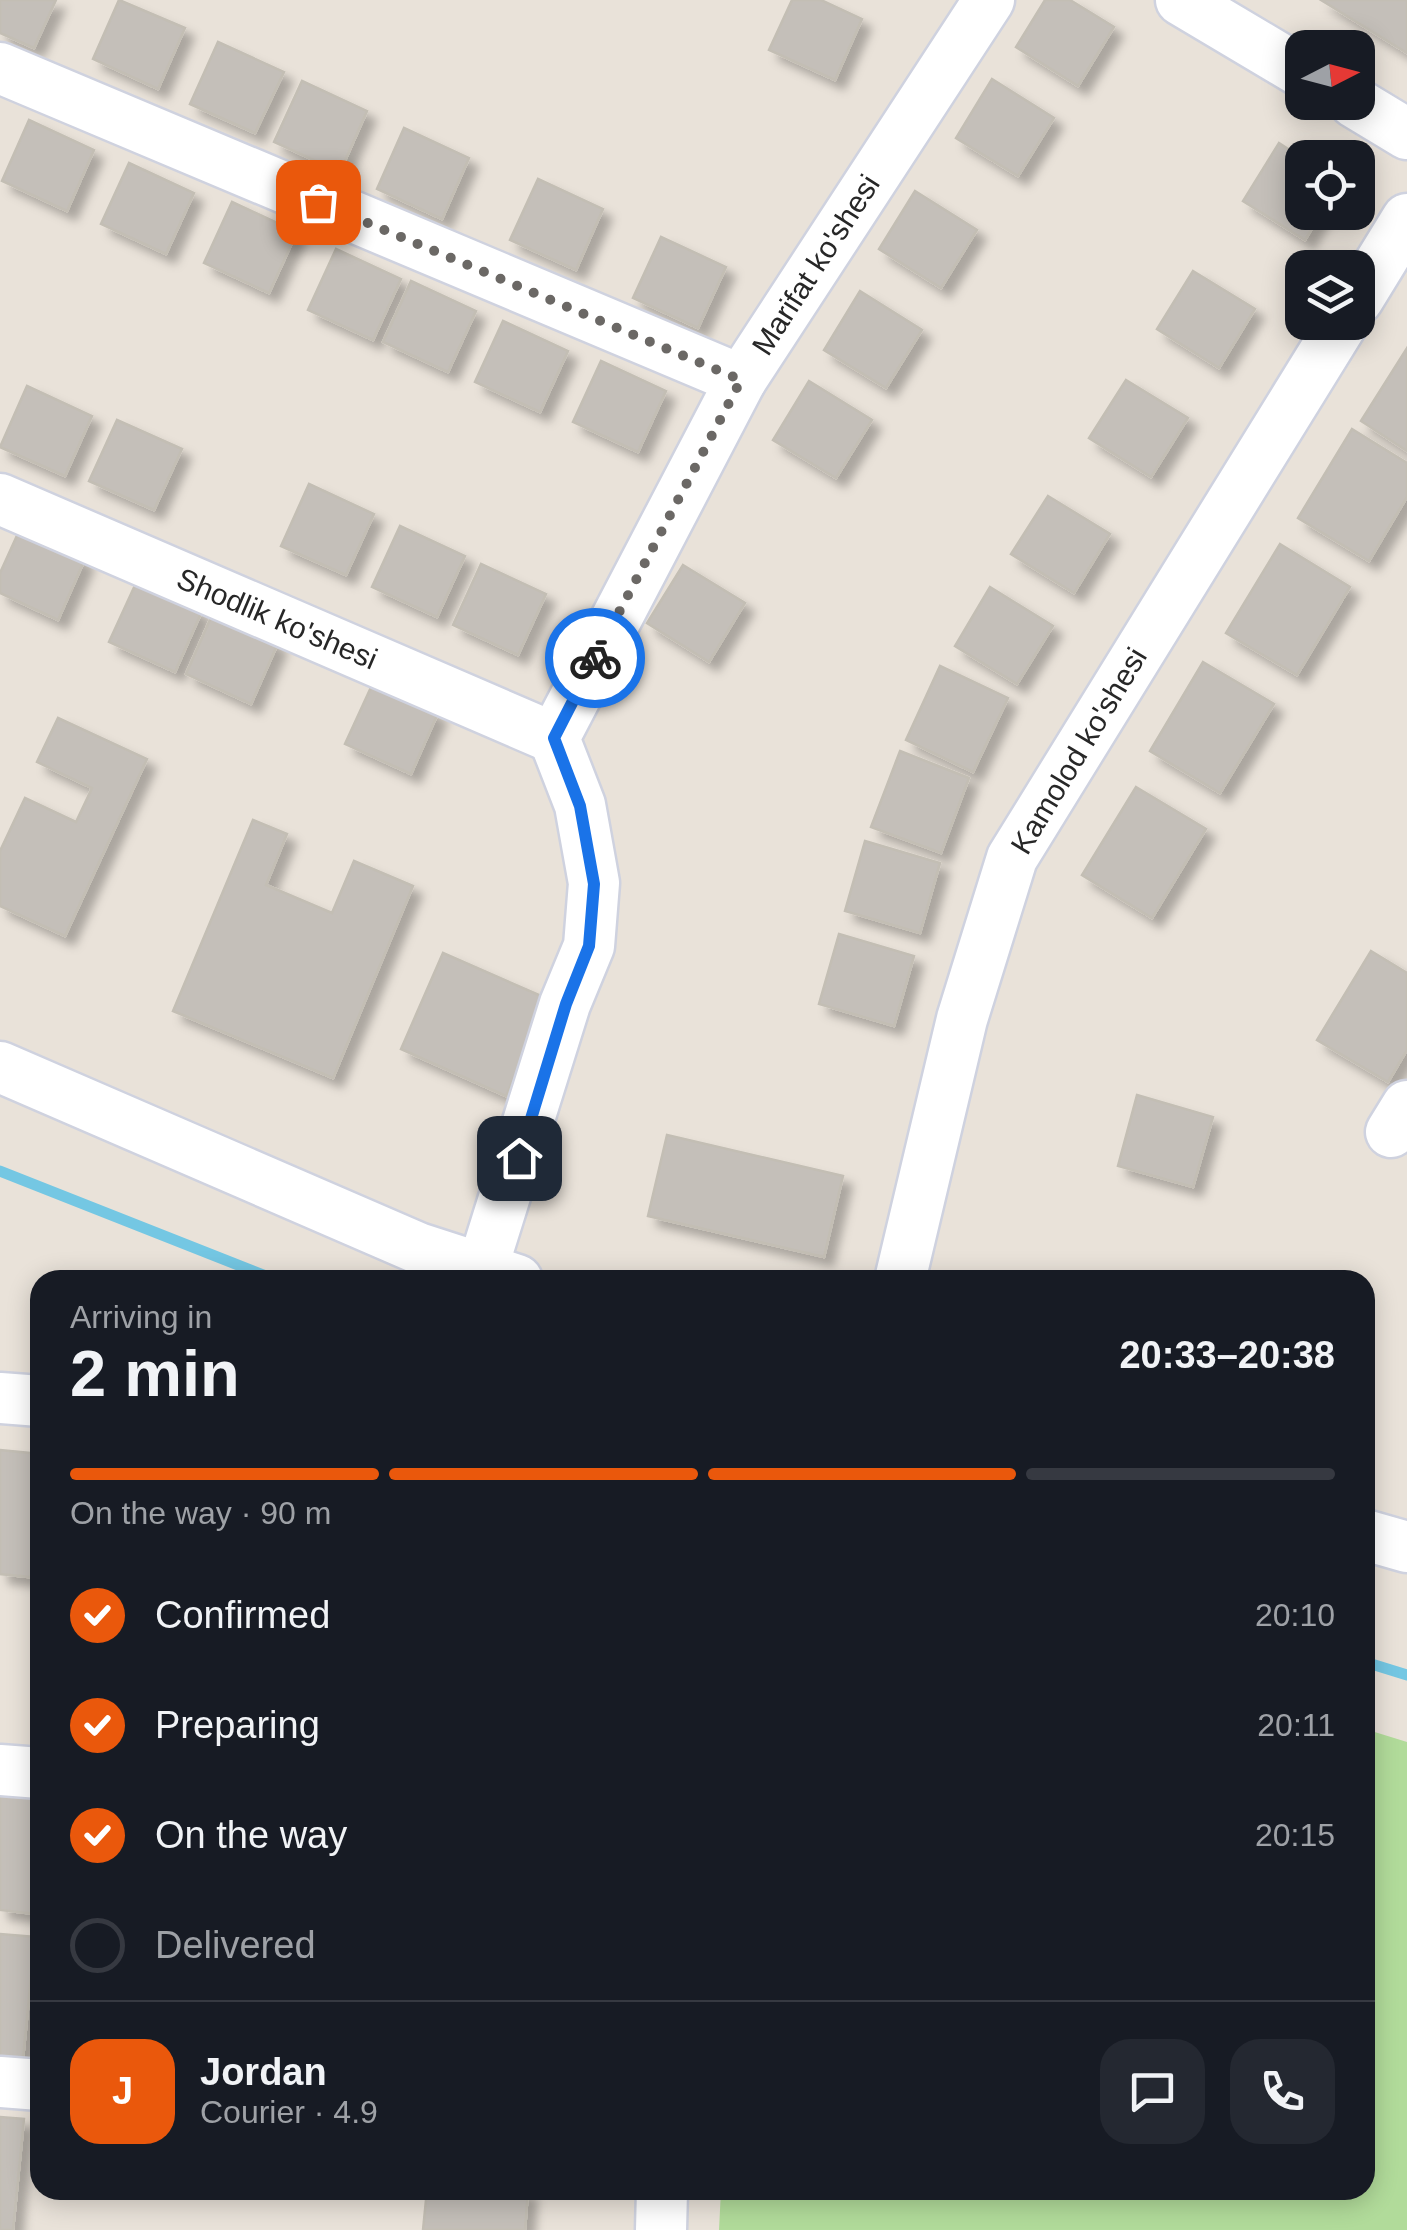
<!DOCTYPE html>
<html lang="en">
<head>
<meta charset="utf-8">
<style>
	:root { --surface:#171b24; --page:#242831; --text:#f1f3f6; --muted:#9ea1a6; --line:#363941; --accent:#ea580c }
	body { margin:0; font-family:Helvetica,sans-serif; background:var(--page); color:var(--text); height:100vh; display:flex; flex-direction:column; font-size:38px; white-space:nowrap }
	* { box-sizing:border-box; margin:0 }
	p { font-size:32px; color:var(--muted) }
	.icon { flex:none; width:55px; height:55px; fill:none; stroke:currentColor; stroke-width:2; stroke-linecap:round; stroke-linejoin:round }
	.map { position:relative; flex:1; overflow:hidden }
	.drawer { position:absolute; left:30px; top:1270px; width:1345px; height:930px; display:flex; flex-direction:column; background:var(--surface); border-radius:30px; box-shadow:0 5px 25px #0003 }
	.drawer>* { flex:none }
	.needle { width:65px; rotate:84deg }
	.controls { position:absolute; left:1285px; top:30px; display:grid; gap:20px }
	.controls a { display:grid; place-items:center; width:90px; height:90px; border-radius:20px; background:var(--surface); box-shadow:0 5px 25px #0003; font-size:50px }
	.pin { position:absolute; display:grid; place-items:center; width:85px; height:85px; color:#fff; margin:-42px; border-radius:20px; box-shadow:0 5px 15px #0006 }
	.courier { position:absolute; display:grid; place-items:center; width:100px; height:100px; margin:-50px; border:8px solid #1a73e8; border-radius:50%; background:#fff; color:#222; box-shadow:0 2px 12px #0007 }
	.overview em { font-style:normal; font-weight:700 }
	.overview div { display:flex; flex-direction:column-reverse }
	.overview { display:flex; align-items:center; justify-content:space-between; height:170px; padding:0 40px }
	h1 { font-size:65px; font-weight:700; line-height:75px }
	.bar { display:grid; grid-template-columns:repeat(4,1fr); gap:15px 10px; align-content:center; height:120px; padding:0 40px }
	.bar i { height:12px; border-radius:8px; background:var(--line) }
	.bar .on { background:var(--accent) }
	.bar p { grid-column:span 4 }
	.line { display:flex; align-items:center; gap:25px; padding:0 40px; border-top:2px solid var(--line) }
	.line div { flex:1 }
	.round { display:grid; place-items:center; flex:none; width:105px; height:105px; border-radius:30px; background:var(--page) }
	ol { padding:0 40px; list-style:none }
	li { display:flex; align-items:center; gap:30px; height:110px }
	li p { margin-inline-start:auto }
	li .icon { padding:10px; border-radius:50%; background:var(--accent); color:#fff; stroke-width:4 }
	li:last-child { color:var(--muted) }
	li i { width:55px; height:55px; border:5px solid var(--line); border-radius:50% }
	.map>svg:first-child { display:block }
</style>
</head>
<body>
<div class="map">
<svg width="1407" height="2230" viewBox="0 0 1407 2230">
	<defs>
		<filter id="shadow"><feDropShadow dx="9" dy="9" stdDeviation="5" flood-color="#0004"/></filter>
	</defs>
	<rect width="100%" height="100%" fill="#e9e2d9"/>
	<path fill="#b1db9a" d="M1365,1729L1407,1742V2230H719L721,2190H1365Z"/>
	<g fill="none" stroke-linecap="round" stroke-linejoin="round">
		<g stroke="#74c7e3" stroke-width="11">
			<path d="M0,1171L276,1280"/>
			<path d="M1365,1662L1407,1675"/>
		</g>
	</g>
	<g fill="#c4bfb9" stroke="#c3beb4" stroke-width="2.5" filter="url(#shadow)">
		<path d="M0,0H56L34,48L0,33Z"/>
		<path d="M119,0L185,28L158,89L93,59Z"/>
		<path d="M792,0H821L862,19L835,80L769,50Z"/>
		<path d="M1045,0H1070L1114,27L1078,86L1016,47Z"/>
		<path d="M1321,0H1407V53Z"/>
		<path d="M218,42L284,72L255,133L190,104Z"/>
		<path d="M992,79L1054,118L1018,176L956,138Z"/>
		<path d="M302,81L367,111L340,172L274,142Z"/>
		<path d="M29,120L94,150L67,211L2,181Z"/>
		<path d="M404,128L469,158L442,219L377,189Z"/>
		<path d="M1279,143L1302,158V212H1322L1305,240L1243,201Z"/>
		<path d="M129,163L194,193L166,254L101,224Z"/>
		<path d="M538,179L603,209L576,270L510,240Z"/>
		<path d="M915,191L977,230L941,288L879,249Z"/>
		<path d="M232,202L297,232L269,293L204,263Z"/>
		<path d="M661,237L726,267L698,328L633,298Z"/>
		<path d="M336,249L401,279L373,340L308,310Z"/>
		<path d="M1193,271L1255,309L1219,368L1157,329Z"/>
		<path d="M411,281L476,311L448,372L383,342Z"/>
		<path d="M860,291L922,330L886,388L824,350Z"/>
		<path d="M503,321L568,351L540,412L475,382Z"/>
		<path d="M1407,348V451L1361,421Z"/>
		<path d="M601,361L666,391L638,452L573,422Z"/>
		<path d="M1126,380L1188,418L1151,477L1089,438Z"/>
		<path d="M809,381L872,420L836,478L773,440Z"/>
		<path d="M27,386L92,416L65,476L0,447Z"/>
		<path d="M117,420L182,449L154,510L89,481Z"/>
		<path d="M1352,429L1407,463V497L1369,561L1298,518Z"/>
		<path d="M309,484L374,514L346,575L281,546Z"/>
		<path d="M1048,496L1110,534L1074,593L1011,554Z"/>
		<path d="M400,526L465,556L437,617L372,587Z"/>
		<path d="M20,529L85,559L58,620L0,593V573Z"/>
		<path d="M1280,544L1350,587L1297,675L1226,633Z"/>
		<path d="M481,564L546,594L518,655L453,625Z"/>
		<path d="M683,565L745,603L709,662L647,623Z"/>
		<path d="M137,581L202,611L175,672L109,642Z"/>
		<path d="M990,587L1053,626L1017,684L955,646Z"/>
		<path d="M213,613L278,643L251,704L186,674Z"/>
		<path d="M1203,662L1274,704L1220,793L1150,751Z"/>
		<path d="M940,666L1008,698L973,772L906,740Z"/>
		<path d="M373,683L438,713L411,774L345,744Z"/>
		<path d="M58,718L147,759L65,936L0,906V851L25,798L76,822L92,788L37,762Z"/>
		<path d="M900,751L969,778L941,853L871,827Z"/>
		<path d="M1136,787L1206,829L1152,918L1082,875Z"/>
		<path d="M253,820L287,834L266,885L332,913L354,861L413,886L333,1078L173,1011Z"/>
		<path d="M865,841L940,863L920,933L845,911Z"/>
		<path d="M839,934L914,956L894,1026L819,1004Z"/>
		<path d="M1371,951L1407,973V1050L1388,1082L1317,1040Z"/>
		<path d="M443,953L548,999L506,1096L401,1049Z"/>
		<path d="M1137,1095L1213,1117L1193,1187L1118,1166Z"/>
		<path d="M667,1135L843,1176L824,1257L648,1216Z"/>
		<path d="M0,1450L40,1454V1578L0,1574Z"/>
		<path d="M0,1787L40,1791L36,1914L0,1910Z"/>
		<path d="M0,1934L35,1937L23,2059L0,2057Z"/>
		<path d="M0,2117L24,2119L13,2230H0Z"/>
		<path d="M427,2190H528L525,2230H423Z"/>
	</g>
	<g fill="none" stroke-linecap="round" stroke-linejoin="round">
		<g stroke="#cfd2df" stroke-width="55">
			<g id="minor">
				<path d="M1181,0L1302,72"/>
				<path d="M0,68L741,380"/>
				<path d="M1354,102L1407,134"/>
				<path d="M1358,299L1407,219"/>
				<path d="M0,499L554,738"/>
				<path d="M0,1067L418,1248L517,1280"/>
				<path d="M1391,1132L1407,1106"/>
				<path d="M482,1269L565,1004L589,946L594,883L580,805L554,738L741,380L989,0"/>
				<path d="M900,1280L962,1019L1012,858L1343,322"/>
				<path d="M0,1398L40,1401"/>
				<path d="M1365,1535L1407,1547"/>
				<path d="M0,1770L40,1773"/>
				<path d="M0,2082L40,2085"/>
				<path d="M661,2230L662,2190"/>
			</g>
		</g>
		<use href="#minor" stroke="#fff" stroke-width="50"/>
	</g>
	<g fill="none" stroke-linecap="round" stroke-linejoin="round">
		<path stroke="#6b6865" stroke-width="10" stroke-dasharray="0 18" d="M318,202L741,380L595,658"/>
		<path stroke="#1a73e8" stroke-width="12" d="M519,1158L566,1004L589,946L594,884L580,806L554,738L595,658"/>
	</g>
	<g text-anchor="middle" stroke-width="8" stroke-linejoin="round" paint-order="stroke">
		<g font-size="30" fill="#272727" stroke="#fff">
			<text transform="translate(816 265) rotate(-57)" y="10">Marifat ko'shesi</text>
			<text transform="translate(277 619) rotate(23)" y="10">Shodlik ko'shesi</text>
			<text transform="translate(1079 751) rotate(-59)" y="10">Kamolod ko'shesi</text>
		</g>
	</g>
</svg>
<div class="controls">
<a><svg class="needle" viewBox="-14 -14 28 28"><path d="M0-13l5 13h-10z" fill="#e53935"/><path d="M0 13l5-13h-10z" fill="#9ea1a6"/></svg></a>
<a><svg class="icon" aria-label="locate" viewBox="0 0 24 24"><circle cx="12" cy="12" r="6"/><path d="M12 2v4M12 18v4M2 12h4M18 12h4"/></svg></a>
<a><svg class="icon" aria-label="layers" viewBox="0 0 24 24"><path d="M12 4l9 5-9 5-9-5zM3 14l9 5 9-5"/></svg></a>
</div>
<div class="pin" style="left:318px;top:202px;background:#ea580c"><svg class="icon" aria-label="bag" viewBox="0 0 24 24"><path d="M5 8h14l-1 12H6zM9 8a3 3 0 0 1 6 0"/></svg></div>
<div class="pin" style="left:519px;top:1158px;background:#1f2937"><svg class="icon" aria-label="home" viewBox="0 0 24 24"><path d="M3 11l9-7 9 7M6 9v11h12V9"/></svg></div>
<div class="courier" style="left:595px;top:658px"><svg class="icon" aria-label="bike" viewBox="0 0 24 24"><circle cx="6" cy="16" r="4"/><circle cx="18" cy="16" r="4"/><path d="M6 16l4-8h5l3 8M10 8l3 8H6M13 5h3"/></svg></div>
<section class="drawer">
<div class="overview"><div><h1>2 min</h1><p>Arriving in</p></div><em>20:33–20:38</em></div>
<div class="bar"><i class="on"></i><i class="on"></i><i class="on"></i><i></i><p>On the way · 90 m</p></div>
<ol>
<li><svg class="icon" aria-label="check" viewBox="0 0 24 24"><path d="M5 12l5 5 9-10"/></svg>Confirmed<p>20:10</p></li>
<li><svg class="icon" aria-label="check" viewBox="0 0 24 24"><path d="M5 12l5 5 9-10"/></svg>Preparing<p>20:11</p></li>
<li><svg class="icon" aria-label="check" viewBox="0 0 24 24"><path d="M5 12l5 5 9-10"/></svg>On the way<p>20:15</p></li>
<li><i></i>Delivered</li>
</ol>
<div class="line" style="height:180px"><b class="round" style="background:var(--accent);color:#fff">J</b><div><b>Jordan</b><p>Courier · 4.9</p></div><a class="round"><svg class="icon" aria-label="chat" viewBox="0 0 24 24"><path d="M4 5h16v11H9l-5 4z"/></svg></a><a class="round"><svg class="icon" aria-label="phone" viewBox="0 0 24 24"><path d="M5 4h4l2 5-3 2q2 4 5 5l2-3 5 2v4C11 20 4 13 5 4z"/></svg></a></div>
</section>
</div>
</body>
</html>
